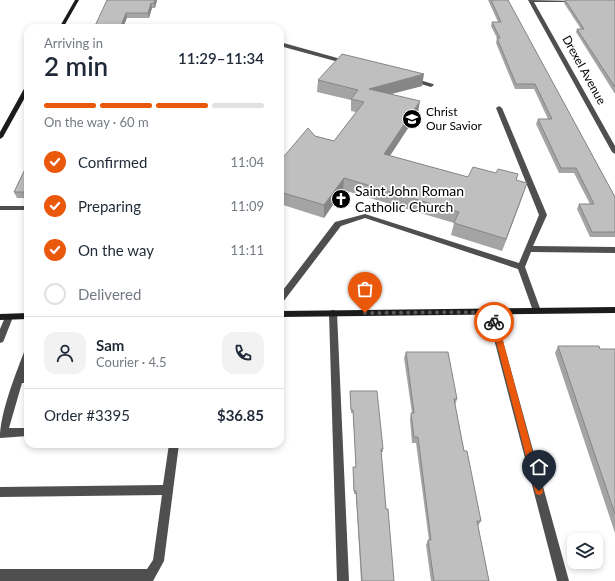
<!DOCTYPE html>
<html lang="en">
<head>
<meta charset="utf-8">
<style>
	:root { --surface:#fff; --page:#f2f2f3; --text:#1f2937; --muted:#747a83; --line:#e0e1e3; --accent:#ea580c }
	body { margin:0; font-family:Lato,sans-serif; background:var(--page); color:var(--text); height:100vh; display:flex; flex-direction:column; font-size:15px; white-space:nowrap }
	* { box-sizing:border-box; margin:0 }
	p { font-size:13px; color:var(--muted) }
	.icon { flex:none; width:22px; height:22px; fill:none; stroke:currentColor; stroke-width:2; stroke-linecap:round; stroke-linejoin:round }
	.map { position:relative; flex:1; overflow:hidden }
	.details { position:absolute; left:24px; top:24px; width:260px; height:424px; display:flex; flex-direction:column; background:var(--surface); border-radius:12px; box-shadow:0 2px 6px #0003 }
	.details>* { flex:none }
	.controls { position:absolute; left:567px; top:533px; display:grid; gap:8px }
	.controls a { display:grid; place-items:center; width:36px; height:36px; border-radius:8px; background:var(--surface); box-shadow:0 2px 6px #0003; font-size:20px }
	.pin { position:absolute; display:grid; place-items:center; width:34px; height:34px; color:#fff; margin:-41px -17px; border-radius:50% 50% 50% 0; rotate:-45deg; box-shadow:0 0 4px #0007 }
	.pin .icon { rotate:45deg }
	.courier { position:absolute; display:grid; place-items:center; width:40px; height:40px; margin:-20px; border:3px solid #ea580c; border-radius:50%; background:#fff; color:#222; box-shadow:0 1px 5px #0007 }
	.overview em { font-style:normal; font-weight:600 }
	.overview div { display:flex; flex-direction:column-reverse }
	.overview { display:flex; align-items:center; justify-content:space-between; height:68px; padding:0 20px }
	h1 { font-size:26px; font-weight:600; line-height:30px }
	.bar { display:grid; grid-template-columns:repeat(4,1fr); gap:6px 4px; align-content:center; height:48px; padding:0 20px }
	.bar i { height:5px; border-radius:3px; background:var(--line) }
	.bar .selected { background:var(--accent) }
	.bar p { grid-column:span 4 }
	.line { display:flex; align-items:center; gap:10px; padding:0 20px; border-top:1px solid var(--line) }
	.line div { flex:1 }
	.round { display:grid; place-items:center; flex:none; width:42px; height:42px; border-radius:12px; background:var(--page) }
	ol { padding:0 20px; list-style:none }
	li { display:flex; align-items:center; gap:12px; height:44px }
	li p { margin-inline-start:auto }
	li .icon { padding:4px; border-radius:50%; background:var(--accent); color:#fff; stroke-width:4 }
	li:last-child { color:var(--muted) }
	li i { width:22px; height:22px; border:2px solid var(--line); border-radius:50% }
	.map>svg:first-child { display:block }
</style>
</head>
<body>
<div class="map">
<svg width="615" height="581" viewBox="0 0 615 581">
	<rect width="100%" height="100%" fill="#fff"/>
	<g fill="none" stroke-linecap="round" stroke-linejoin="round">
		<g fill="#4f4f4f" fill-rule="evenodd">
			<path d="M280,42L348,61L349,62L346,64L280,46Z"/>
			<path d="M413,78L433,84L434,85L431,87L411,81V79Z"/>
			<path d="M499,106L502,108L547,215L533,246L615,247V253L531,252L525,267L541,311L540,313H534L533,311L518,269L365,218L341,226L283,302L280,303V294L335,222L365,214L519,263L539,215L496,108Z"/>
			<rect x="0" y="206" width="28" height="4"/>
			<path d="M333,310L336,311L337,313L349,581H337L329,313L330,311Z"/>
			<path d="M9,314L12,315L13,317L4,340L3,342L0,343V329L6,315Z"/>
			<path d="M28,348V365L25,375H28V383H22L9,428H28V436L0,438C0,413 15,376 24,352L25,350Z"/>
			<path d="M169,444H179L164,561L153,581H0V569H147L153,560L162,495L0,497V487L163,485Z"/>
		</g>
		<g fill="#4f4f4f" fill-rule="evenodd">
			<path d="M528,0L577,1L575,2H534L615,146V154L612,152Z"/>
			<path d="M491,309L494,310L495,312L569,581H557L487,312L488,310Z"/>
		</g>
		<g fill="#1c1c1c" fill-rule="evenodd">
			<path d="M75,0H79L63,28H59Z"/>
			<path d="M28,85V92L3,137L0,139V132L25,87Z"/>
			<path d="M615,307V313L280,317V311Z"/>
			<path d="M28,313V319L0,320V314Z"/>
		</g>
	</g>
	<g fill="#a4a4a4">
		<path d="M107,0H157L155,8H152L149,18H127Z"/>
		<path d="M488,0H508L615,197V237H590L577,209L579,204H590L574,173H559L536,124L538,119H548L534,89H515L496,43L497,38L491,26L492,22H498Z"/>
		<path d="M565,0H615V94L576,32L577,29H581L564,3Z"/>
		<path d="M318,80L422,86L391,94L418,113L390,156L468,177L517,180L523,195L502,251L451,235L454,223L343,190L324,218L280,204V161L315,136L334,141L356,112L351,111V100L317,92Z"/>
		<path d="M28,163V198H17L14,192Z"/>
		<path d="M558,346L600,349H615V533L555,353Z"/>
		<path d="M406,352L457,399L455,405L464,451L481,521L478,526L489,581H431L426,545L428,540H429L416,443H412L410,419L411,413H412L404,358Z"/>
		<path d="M350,391L383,449V452H381L386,509L394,581H361L356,494H354L353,470V467H356L353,413H351Z"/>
	</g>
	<g fill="#868686">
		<path d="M155,0H157L155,8L154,3Z"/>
		<path d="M151,3L152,8L149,18L148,13Z"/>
		<path d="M126,13L127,18L123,28H120Z"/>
		<path d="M424,74L422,86L368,100L369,89Z"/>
		<path d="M420,101L418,113L383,166L384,154Z"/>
		<path d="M344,178L343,190L324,218V205Z"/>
		<path d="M527,183L523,195L502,251L506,239Z"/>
	</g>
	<g fill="#bfbfbf" stroke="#868686">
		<path d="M107,0H155L154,3H151L148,13H126L120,28H94Z"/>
		<path d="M491,0H508L615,197V232H592L579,204H594L576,168H561L538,119H552L535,84H516L497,38H500L492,22H501Z"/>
		<path d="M565,0H615V87L577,29H584Z"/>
		<path d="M342,54L424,74L369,89L420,101L384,154L468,177L473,167L496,173L498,169L518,174L516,180L527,183L506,239L454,223L459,212L344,178L324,205L280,192V161L308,128L315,136L334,141L364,102L351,99L358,90L318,80Z"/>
		<path d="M28,163V192H14Z"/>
		<path d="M558,346H599L600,349H615V514Z"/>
		<path d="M406,352H448L457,399H454L464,451H467L481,521H477L489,581H434L428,540H431L418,437H414L411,413H414Z"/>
		<path d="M350,391H377L383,449H381L386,509H388L394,581H362L356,491H354L353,467H356L353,410H351Z"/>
	</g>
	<path fill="#ea580c" d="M494,320L498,322L543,491L542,494L539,495L536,494L535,491L491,322Z"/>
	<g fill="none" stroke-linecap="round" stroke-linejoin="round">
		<path stroke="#595959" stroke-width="4" stroke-dasharray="0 7.2" d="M365,313L491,312L494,322"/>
	</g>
	<defs>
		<g id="school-disc" transform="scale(1)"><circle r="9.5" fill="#000" stroke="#fff"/><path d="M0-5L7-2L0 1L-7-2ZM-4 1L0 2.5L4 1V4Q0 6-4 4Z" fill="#fff"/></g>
		<g id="church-disc" transform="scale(1)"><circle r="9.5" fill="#000" stroke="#fff"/><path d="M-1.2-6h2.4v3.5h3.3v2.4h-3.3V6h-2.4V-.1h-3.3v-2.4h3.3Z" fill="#fff"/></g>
	</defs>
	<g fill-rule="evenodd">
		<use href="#school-disc" x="412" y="119"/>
		<use href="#church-disc" x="341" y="199"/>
	</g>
	<g text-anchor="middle" stroke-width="3.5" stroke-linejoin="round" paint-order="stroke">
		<g font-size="12" fill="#000" stroke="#fff">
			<text transform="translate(584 70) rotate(61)" y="4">Drexel Avenue</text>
		</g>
		<g font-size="12" fill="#000" stroke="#fff" text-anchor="start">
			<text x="426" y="116">Christ<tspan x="426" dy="14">Our Savior</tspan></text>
		</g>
		<g font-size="14" fill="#000" stroke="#fff" text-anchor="start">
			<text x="355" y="196">Saint John Roman<tspan x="355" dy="16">Catholic Church</tspan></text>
		</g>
	</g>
</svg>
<div class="controls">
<a><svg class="icon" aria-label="layers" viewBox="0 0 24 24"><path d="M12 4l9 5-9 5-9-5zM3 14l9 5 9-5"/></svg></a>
</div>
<div class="pin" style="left:365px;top:313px;background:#ea580c"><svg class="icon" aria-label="bag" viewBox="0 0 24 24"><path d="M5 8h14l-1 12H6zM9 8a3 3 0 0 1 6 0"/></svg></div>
<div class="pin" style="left:539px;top:491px;background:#1f2937"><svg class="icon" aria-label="home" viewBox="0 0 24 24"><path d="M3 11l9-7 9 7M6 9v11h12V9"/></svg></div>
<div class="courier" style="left:494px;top:322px"><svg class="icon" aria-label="bike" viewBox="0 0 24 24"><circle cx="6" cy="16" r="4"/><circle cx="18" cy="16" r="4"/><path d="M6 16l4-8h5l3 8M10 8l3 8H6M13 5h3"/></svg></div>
<section class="details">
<div class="overview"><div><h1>2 min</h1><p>Arriving in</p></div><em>11:29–11:34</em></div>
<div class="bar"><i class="selected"></i><i class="selected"></i><i class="selected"></i><i></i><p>On the way · 60 m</p></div>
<ol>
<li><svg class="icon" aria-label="check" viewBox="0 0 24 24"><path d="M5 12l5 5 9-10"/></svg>Confirmed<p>11:04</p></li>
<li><svg class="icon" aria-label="check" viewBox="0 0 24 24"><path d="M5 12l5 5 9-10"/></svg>Preparing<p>11:09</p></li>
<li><svg class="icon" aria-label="check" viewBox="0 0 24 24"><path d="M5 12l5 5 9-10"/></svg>On the way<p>11:11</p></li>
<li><i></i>Delivered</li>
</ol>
<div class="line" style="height:72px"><a class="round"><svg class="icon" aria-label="person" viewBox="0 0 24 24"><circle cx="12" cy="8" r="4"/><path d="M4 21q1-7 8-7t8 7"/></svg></a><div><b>Sam</b><p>Courier · 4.5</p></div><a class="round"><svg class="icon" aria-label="phone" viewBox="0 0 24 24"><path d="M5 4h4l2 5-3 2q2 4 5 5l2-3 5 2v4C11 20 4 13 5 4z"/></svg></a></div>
<div class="line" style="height:52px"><div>Order #3395</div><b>$36.85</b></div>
</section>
</div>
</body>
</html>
